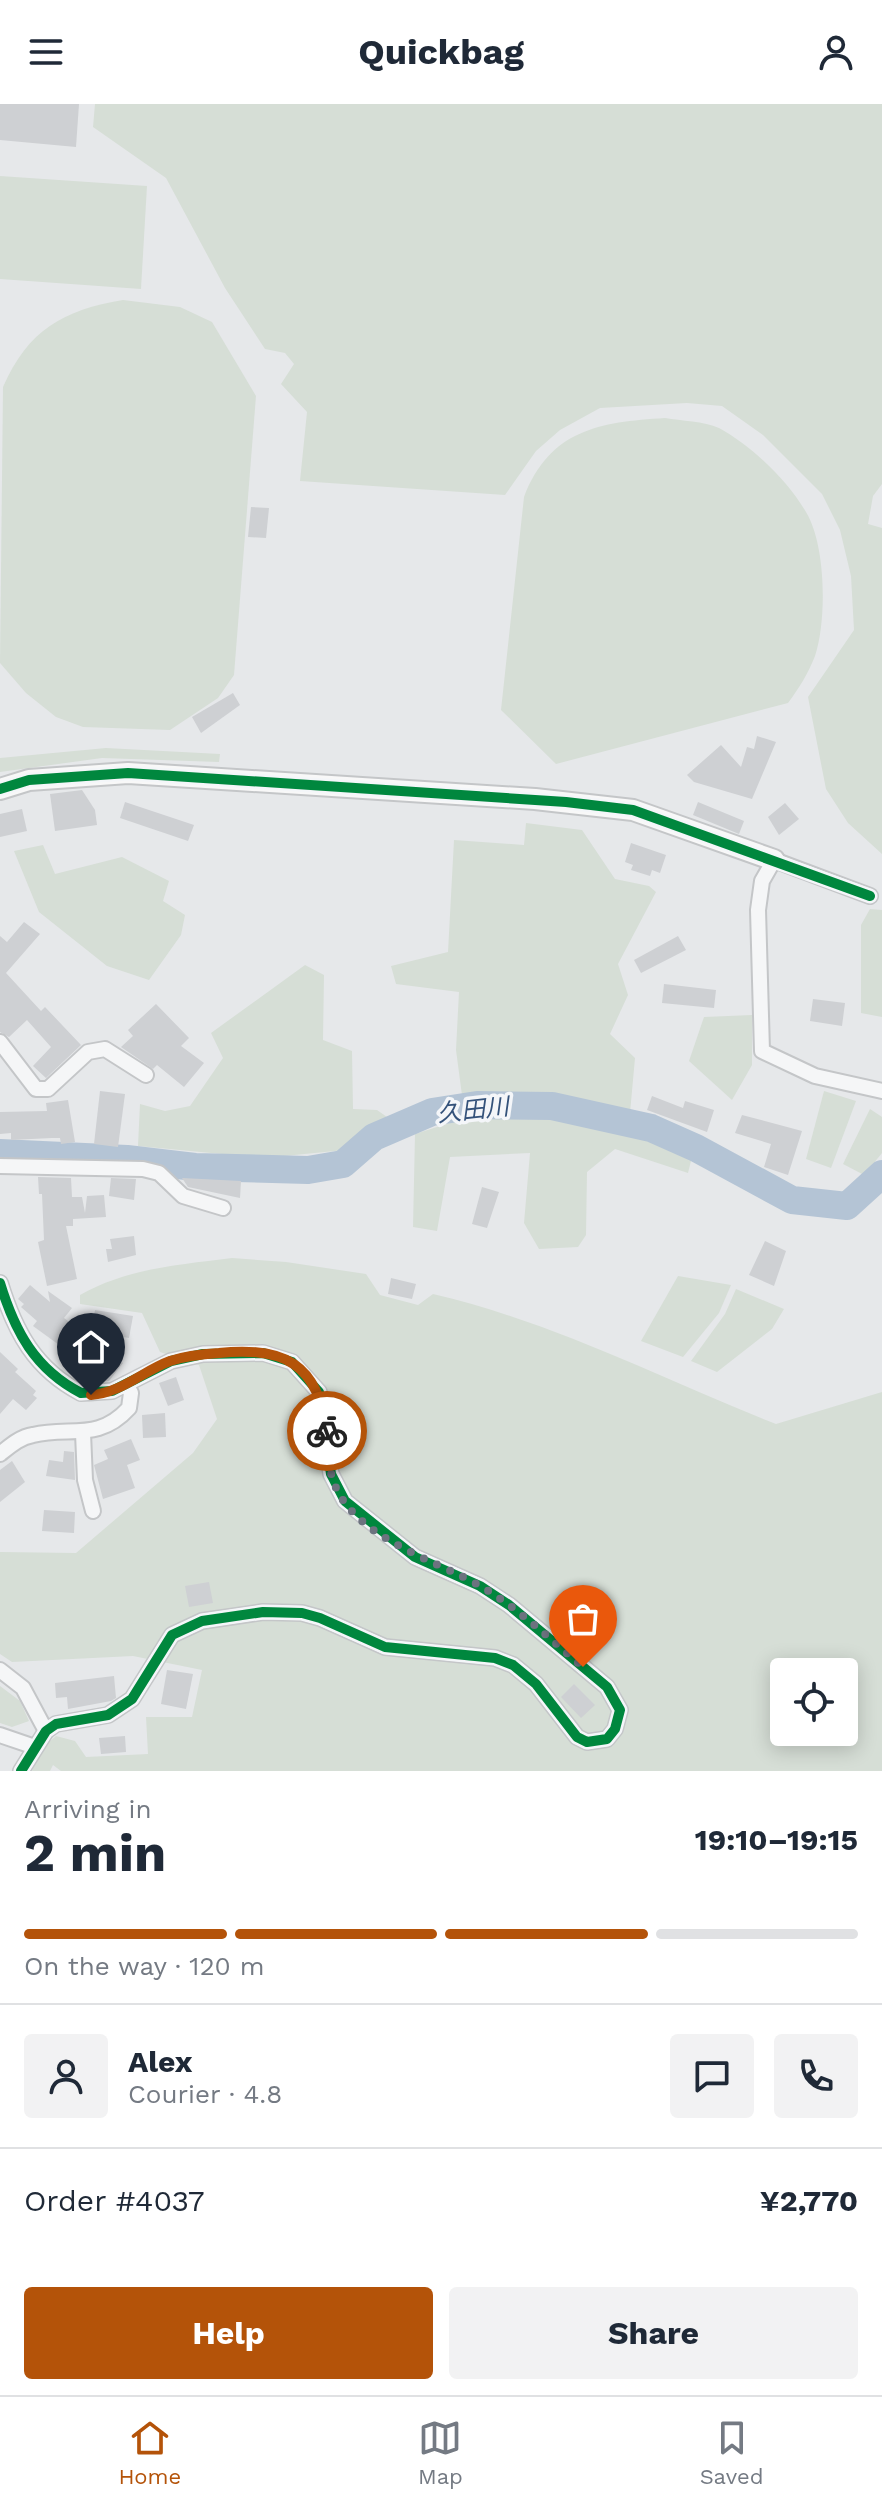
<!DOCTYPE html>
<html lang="en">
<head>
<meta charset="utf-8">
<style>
	:root { --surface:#fff; --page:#f2f2f3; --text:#1f2937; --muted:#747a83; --line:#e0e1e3; --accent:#b45309 }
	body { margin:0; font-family:"Work Sans","Noto Sans JP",sans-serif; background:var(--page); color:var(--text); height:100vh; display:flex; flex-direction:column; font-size:30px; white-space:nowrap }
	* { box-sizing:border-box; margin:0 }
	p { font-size:26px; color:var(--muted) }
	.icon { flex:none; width:44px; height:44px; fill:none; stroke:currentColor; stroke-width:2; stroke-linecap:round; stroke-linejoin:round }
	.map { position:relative; height:1667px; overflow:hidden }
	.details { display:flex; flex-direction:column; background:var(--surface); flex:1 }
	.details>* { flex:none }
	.controls { position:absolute; left:770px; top:1554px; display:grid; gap:16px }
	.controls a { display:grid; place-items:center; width:88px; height:88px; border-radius:8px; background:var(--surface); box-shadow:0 4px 20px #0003; font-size:40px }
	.pin { position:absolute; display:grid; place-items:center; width:68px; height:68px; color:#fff; margin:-82px -34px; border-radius:50% 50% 50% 0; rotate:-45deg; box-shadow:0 0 8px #0007 }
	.pin .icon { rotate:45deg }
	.courier { position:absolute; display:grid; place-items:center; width:80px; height:80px; margin:-40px; border:6px solid #b45309; border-radius:50%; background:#fff; color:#222; box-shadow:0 2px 10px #0007 }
	.summary em { font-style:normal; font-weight:700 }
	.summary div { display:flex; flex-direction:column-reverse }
	.summary { display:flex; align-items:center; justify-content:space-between; height:136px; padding:0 24px }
	h1 { font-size:52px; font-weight:700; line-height:60px }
	.bar { display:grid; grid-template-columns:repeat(4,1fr); gap:12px 8px; align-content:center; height:96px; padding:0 24px }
	.bar i { height:10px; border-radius:6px; background:var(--line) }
	.bar .current { background:var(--accent) }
	.bar p { grid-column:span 4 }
	.line { display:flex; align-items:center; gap:20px; padding:0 24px; border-top:2px solid var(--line) }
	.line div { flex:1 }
	.round { display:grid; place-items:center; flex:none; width:84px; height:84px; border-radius:8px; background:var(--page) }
	.primary-button { display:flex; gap:16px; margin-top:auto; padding:16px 24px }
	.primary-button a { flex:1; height:92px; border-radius:8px; background:var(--accent); color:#fff; font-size:32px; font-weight:700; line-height:92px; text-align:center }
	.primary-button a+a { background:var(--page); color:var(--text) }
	header { display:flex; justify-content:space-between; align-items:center; height:104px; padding:0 24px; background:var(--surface); font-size:36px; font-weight:700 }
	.tabs { display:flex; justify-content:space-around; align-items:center; height:112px; border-top:2px solid var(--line); background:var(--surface); font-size:22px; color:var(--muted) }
	.tabs a { display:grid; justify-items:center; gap:4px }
	.tabs .current { color:var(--accent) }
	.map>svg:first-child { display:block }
</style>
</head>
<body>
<header><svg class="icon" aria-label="menu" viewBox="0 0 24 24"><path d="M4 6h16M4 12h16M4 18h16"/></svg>Quickbag<svg class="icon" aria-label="person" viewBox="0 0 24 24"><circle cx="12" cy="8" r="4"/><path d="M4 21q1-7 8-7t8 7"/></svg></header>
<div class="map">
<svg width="882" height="1667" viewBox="0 0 882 1667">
	<rect width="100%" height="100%" fill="#e6e8ea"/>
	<g fill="#d6ded6" fill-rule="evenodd">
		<path d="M95,0H882V380L873,392L868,420L882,424V750L848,719L826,685L808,593L854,526L851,472L840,426L822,390L763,331L722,302L687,299L600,304L560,326L536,347L505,391L300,377L307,308L281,280L294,260L285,249L265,245L225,184L166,74L93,23Z"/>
		<path d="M0,72L147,82L141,185L0,175Z"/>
		<path d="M123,196L180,203L212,218L256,292L234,571L218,594L170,626L83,623L56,613L26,589L0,559L3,283C28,226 63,206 123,196Z"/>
		<path d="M665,314C681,317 704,317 719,324C752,342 787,376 806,408C826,441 827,516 815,552C808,570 799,584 788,599L556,660L501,606L524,393C550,326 599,318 665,314Z"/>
		<path d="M106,644L220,650L219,658L102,654L0,668V654Z"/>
		<path d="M526,719L582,726L615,775L649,782L656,788L618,860L628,891L610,930L635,954L628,1031L693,1049L688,1069L615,1045L587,1068L586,1131L578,1143L539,1145L524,1119L530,1049L450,1053L437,1127L413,1123L415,1030L465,1014L456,946L459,888L396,880L391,862L448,848L454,736L524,741Z"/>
		<path d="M43,741L55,770L122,753L169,777L163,797L185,811L181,831L149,876L107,862L39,808L14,747Z"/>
		<path d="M870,805L882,806V913L861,909V821Z"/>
		<path d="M305,861L324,871L323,936L352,947L353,1005L377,1006L387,1013L345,1046L264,1054L138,1042L140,1000L165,1007L190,1002L223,954L211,929Z"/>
		<path d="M752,911V961L732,996L689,957L704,913Z"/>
		<path d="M824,987L856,997L831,1064L806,1055Z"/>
		<path d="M870,1005L882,1013V1049L864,1071L843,1060Z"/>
		<path d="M232,1154L286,1158L366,1170L380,1191L418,1201L433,1190C553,1218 662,1275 776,1320L882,1288V1667H61L53,1661L50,1667H32L41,1645L56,1632L75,1637L86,1653L148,1650L146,1613H192L202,1566L133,1552L12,1558L0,1550V1448L76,1449L193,1349L217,1315L199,1261L160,1248L142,1209L80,1200V1191C128,1164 178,1161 232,1154ZM784,1568H844V1628H784Z"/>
		<path d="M678,1172L731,1181L719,1209L683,1253L641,1237Z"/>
		<path d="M736,1185L784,1205L772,1225L717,1268L691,1257L725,1210Z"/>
		<path d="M0,1582L20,1597L29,1617L12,1623L0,1619Z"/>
	</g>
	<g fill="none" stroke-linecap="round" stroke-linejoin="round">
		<path stroke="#b4c4d5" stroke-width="28" d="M0,1049L127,1055L195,1063L308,1066L343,1060L374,1033L432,1008L477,1001L552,1002L651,1024L696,1044L792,1096L847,1102L882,1070"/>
	</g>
	<g fill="#ced0d3">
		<path d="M0,0H79L76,43L0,36Z"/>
		<path d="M251,403L269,404L266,434L248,433Z"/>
		<path d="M233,589L240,601L201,629L192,613Z"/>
		<path d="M757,632L776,638L752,695L694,678L687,671L721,641L741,663L747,643L754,645Z"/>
		<path d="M82,686L95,706L97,721L55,727L50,690Z"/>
		<path d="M125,698L194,721L188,737L120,714Z"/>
		<path d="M698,698L744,717L739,730L693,711Z"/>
		<path d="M785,699L799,715L779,731L768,713Z"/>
		<path d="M22,705L27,727L0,733V710Z"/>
		<path d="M631,739L666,751L660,769L652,766L650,772L631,766L633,761L625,758Z"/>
		<path d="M24,818L40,830L6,869L41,907L45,903L81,941L46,974L33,962L51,943L27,916L9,933L0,928V832L7,838Z"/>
		<path d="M678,832L686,846L641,869L634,856Z"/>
		<path d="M664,880L716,886L714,904L662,899Z"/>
		<path d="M813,895L845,899L842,922L810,917Z"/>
		<path d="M156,900L189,934L181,942L204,959L184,983L157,961L153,965L121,943L133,932L128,926Z"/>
		<path d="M100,987L125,990L118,1043L94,1040Z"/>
		<path d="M652,992L683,1004L685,997L714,1006L707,1028L647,1006Z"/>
		<path d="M68,996L75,1038L61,1040L60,1034H52L11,1036V1029L0,1030V1008L47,1007L46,999Z"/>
		<path d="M742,1011L802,1027L788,1071L764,1063L771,1040L735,1029Z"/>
		<path d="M38,1073L71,1074L72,1093H82L85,1109L87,1092L104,1091L106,1113L73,1115V1122H66L77,1175L47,1182L38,1138L44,1136L42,1090H39Z"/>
		<path d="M111,1074L136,1075L134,1096L109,1092Z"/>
		<path d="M182,1074L241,1077L240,1094L188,1083Z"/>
		<path d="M482,1083L499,1088L487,1124L472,1120Z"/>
		<path d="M134,1132L136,1151L108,1158L106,1145H112L110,1135Z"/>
		<path d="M765,1137L786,1147L774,1182L749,1171Z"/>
		<path d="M391,1174L416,1180L412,1195L388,1190Z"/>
		<path d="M30,1181L50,1198L48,1187L72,1204L64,1214L123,1259L109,1277L99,1278L78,1262L75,1266L60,1255L66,1246L33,1222L37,1217L21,1203L24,1200L18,1195Z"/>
		<path d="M95,1206L133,1212L129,1234L91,1227Z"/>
		<path d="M0,1248L18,1265L15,1268L36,1287L33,1291L37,1294L26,1306L13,1295L0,1310Z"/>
		<path d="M176,1273L184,1296L168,1302L159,1279Z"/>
		<path d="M165,1309L166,1333L143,1334L142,1311Z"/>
		<path d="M131,1335L140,1356L127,1361L135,1384L103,1395L94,1361L108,1355L104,1346Z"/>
		<path d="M64,1347L74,1348L75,1376L46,1372L49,1356L63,1358Z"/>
		<path d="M12,1357L25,1378L0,1398V1366Z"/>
		<path d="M44,1406L75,1408L74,1429L42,1427Z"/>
		<path d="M209,1478L213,1499L189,1503L185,1482Z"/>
		<path d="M167,1566L193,1570L186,1605L161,1600Z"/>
		<path d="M114,1572L116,1594L111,1597L68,1605L67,1593L56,1594L55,1579Z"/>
		<path d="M574,1580L595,1601L581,1614L561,1593Z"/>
		<path d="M125,1632L126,1648L101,1650L99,1634Z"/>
	</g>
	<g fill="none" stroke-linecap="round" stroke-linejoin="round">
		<g stroke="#c4c6c8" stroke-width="18">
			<g id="street">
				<path d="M870,792L774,756L762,777L758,806L762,947L815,972L882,987"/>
				<path d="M0,938L36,985H48L88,948L105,945L146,971"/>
				<path d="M0,1062L143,1065L159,1069L183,1092L223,1104"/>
				<path d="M0,1179C15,1228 35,1265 81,1289L112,1287L171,1257L203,1250L263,1249L292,1258L319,1288L331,1370L345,1397L415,1453L480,1482L509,1501L607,1583L620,1606L615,1625L607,1635L587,1638L577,1633L536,1580L513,1561L495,1554L385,1543L320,1514L302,1509L263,1508L202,1517L172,1531L132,1595L108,1611L56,1620L46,1627L21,1667"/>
				<path d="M83,1329L85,1376L93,1407"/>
				<path d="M0,1350C10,1342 20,1333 33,1331C70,1322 98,1338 129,1304L131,1289L126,1280"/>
				<path d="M0,1566L23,1584L46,1627"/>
				<path d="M0,1631L35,1643"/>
			</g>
		</g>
		<g stroke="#c4c6c8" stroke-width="24">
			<path id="secondary" d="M0,685L29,676L128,669L535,695L633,706L774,756"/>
		</g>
		<use href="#street" stroke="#f5f6f7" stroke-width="14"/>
		<use href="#secondary" stroke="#f8f8f8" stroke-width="20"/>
		<g stroke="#f4f6f9" stroke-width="15">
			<g id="cycleway">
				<path d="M0,685L29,676L128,669L566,698L633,706L870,792"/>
				<path d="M0,1179C15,1228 35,1265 81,1289L112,1287L171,1257L203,1250L263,1249L292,1258L319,1288L331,1370L345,1397L415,1453L480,1482L509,1501L607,1583L620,1606L615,1625L607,1635L587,1638L577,1633L536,1580L513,1561L495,1554L385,1543L320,1514L302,1509L263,1508L202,1517L172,1531L132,1595L108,1611L56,1620L46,1627L21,1667"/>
			</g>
		</g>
		<use href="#cycleway" stroke="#00873e" stroke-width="10"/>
	</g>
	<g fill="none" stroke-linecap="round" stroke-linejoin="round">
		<path stroke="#6c737f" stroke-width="8" stroke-dasharray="0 14.4" d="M327,1327C328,1340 328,1356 331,1369C345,1432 435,1455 482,1483C519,1505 550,1535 583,1563"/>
		<path stroke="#b45309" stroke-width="10" d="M91,1291C121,1289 143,1267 170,1257C185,1252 203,1250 219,1249C284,1242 318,1260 327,1327"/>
	</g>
	<g text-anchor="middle" stroke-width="7" stroke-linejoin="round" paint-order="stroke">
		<g font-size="24" font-style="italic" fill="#34527a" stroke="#f4f6f9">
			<text transform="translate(473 1006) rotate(-6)" y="8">久田川</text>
		</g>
	</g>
</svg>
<div class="controls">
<a><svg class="icon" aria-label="locate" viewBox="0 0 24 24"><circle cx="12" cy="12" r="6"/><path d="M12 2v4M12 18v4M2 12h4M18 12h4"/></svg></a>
</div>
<div class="pin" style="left:583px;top:1563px;background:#ea580c"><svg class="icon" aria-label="bag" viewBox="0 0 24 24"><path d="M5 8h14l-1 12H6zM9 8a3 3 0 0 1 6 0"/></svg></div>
<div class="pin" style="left:91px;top:1291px;background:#1f2937"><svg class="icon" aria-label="home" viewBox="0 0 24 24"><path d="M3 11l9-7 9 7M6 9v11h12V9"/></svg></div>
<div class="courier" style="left:327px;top:1327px"><svg class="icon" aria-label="bike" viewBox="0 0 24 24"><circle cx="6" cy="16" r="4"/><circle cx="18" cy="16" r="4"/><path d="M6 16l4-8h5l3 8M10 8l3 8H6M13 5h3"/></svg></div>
</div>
<section class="details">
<div class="summary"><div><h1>2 min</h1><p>Arriving in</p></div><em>19:10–19:15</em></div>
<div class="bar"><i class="current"></i><i class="current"></i><i class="current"></i><i></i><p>On the way · 120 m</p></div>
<div class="line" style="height:144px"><a class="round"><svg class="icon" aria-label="person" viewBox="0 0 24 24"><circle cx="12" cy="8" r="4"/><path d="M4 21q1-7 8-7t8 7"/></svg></a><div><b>Alex</b><p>Courier · 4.8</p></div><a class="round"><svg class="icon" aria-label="chat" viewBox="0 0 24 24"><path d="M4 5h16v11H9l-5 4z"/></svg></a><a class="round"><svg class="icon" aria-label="phone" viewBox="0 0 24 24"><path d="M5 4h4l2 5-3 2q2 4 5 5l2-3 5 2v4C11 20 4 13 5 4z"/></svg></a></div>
<div class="line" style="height:104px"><div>Order #4037</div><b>¥2,770</b></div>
<div class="primary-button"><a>Help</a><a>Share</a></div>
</section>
<nav class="tabs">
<a class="current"><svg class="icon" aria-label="home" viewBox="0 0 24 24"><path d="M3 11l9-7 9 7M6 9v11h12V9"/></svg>Home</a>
<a><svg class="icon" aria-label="map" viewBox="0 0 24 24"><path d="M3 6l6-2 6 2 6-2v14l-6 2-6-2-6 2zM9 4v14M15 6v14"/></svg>Map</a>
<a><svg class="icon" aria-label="saved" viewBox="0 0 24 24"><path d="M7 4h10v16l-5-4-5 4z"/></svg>Saved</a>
</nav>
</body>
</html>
